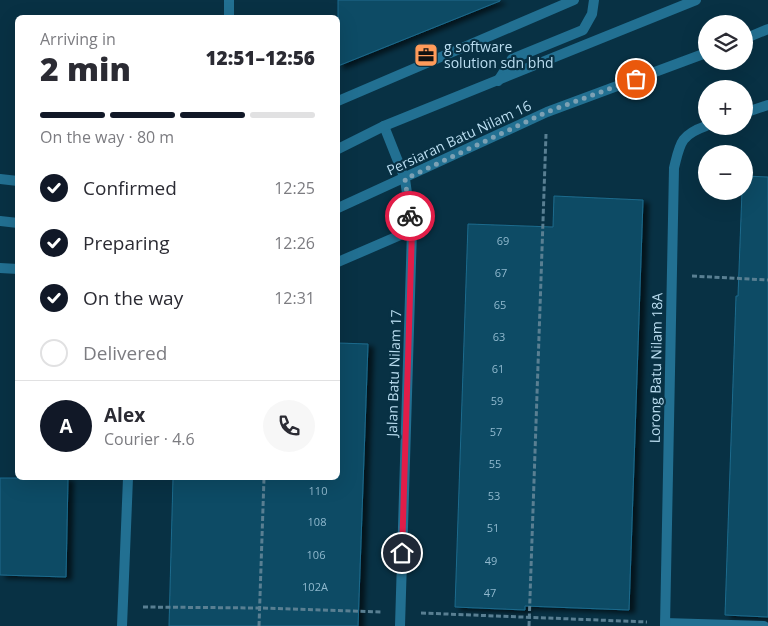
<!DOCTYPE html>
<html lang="en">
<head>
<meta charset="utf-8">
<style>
	:root { --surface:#fff; --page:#f7f7f7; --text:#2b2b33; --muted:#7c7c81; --line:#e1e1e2; --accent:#111827 }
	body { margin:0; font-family:"Open Sans",sans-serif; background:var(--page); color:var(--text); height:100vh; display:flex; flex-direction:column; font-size:19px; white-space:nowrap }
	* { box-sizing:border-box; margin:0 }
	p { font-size:16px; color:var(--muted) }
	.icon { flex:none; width:28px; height:28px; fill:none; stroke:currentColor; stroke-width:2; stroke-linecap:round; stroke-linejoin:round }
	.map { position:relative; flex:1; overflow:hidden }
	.sheet { position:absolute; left:15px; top:15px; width:325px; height:465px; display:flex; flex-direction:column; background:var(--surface); border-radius:8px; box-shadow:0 5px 20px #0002 }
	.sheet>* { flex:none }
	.controls { position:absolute; left:698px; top:15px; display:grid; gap:10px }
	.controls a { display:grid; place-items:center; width:55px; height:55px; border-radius:50%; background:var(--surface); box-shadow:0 5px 20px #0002; font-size:25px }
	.pin { position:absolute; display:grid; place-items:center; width:42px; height:42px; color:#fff; margin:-21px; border:2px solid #fff; border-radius:50%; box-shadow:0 1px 5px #0007 }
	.courier { position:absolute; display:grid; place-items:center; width:50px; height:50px; margin:-25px; border:4px solid #e11d48; border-radius:50%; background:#fff; color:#222; box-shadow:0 1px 6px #0007 }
	.headline em { font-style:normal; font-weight:800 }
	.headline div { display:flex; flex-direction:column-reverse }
	.headline { display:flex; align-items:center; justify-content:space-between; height:85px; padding:0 25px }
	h1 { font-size:32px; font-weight:800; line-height:38px }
	.bar { display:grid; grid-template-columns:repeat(4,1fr); gap:8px 5px; align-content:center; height:60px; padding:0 25px }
	.bar i { height:6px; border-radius:4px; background:var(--line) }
	.bar .on { background:var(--accent) }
	.bar p { grid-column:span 4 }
	.line { display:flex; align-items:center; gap:12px; padding:0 25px; border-top:1px solid var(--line) }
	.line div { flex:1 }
	.round { display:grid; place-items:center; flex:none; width:52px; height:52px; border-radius:26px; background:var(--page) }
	ol { padding:0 25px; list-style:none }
	li { display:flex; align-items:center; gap:15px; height:55px }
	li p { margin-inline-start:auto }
	li .icon { padding:5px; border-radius:50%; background:var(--accent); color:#fff; stroke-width:4 }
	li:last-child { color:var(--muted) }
	li i { width:28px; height:28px; border:2px solid var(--line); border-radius:50% }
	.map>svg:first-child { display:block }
</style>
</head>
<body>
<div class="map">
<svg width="768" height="626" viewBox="0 0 768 626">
	<defs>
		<filter id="shadow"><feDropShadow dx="5.5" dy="3" stdDeviation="2.5" flood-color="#0009"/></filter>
	</defs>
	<rect width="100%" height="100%" fill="#083144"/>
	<g fill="#0e4b65" stroke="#1c6b8d" filter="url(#shadow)">
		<path d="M338,0H500V1L338,66Z"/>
		<path d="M744,176L768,177V617L725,615L736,296H738L742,191H744Z"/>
		<path d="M554,196L643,200L629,610L525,606V610L455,607L468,224L553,227Z"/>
		<path d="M338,343L368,344L358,626H169L173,478H338Z"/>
		<path d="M0,478H68L66,577L0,575Z"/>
	</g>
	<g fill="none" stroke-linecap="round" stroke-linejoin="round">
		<g stroke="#597f92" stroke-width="3" stroke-dasharray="5 2.5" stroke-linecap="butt">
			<path d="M692,276L768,280"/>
			<path d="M143,607L260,608L382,612"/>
			<path d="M421,613L647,622"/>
			<path d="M259,626L264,478"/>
			<path d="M529,626L546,134"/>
		</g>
		<g stroke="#227092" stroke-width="10">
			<path d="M229,0V18"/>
			<path d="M498,81L512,59L583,30L592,14L594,0"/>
			<path d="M338,101L574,0"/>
			<path d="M665,623L764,626"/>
		</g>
		<g stroke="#227092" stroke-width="10">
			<path d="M744,113L768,105"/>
			<path d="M384,126L405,179L412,230L400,626"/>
			<path d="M338,262L412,230"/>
			<path d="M0,268L18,269"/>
			<path d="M122,626L128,478"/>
			<path d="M665,626L674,168C680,144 680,135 706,126"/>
		</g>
		<g stroke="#227092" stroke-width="10">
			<path d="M744,39L768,29"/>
			<path d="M338,149L384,126L696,0"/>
			<path d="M0,179L18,181"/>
			<path d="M338,208L547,112L706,53"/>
			<path d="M0,221L18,223"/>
		</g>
	</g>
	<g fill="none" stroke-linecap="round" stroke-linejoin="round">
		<path stroke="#7ca1b4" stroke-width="5" stroke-dasharray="0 9" d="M410,216L405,179L547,112L636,79"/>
		<path stroke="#e11d48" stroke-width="6" d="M402,553L412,230L410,216"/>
	</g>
	<defs>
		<g id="office-square" transform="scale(1.25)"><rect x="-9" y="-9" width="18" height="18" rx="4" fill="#ff9b5a" stroke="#083144"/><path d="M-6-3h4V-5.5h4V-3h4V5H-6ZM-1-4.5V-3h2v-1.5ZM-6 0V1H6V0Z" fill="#111"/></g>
	</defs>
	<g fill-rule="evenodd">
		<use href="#office-square" x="426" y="55"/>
	</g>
	<g text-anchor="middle" stroke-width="4.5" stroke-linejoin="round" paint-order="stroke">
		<g font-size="11" fill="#90b9ce">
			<text x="503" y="245">69</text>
			<text x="501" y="277">67</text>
			<text x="500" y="309">65</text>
			<text x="499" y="341">63</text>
			<text x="498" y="373">61</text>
			<text x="497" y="405">59</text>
			<text x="496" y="436">57</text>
			<text x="495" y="468">55</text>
			<text x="318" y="495">110</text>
			<text x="494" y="500">53</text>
			<text x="317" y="526">108</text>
			<text x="493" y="532">51</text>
			<text x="316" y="559">106</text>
			<text x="491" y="565">49</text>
			<text x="315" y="591">102A</text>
			<text x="490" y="597">47</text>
		</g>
		<g font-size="14" fill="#bbdef1" stroke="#083144" text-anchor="start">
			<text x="444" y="52">g software<tspan x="444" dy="16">solution sdn bhd</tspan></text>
		</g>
		<g font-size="14" fill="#bbdef1" stroke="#083144">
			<text transform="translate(459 138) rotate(-25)" y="5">Persiaran Batu Nilam 16</text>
			<text transform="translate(656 368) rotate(-89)" y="5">Lorong Batu Nilam 18A</text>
			<text transform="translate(394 373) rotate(-88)" y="5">Jalan Batu Nilam 17</text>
		</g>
	</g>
</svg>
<div class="controls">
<a><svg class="icon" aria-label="layers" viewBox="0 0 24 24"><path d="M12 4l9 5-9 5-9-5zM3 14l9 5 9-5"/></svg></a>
<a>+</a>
<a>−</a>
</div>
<div class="pin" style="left:636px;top:79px;background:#ea580c"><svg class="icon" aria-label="bag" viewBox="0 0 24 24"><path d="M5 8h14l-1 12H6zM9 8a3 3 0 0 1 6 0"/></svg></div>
<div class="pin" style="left:402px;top:553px;background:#1f2937"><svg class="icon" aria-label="home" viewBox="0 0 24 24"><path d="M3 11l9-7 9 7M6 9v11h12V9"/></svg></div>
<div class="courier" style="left:410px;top:216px"><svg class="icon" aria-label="bike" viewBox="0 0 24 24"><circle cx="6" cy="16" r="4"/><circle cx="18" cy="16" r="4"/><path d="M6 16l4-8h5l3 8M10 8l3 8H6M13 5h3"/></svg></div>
<section class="sheet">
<div class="headline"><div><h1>2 min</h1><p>Arriving in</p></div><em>12:51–12:56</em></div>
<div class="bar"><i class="on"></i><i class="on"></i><i class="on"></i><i></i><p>On the way · 80 m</p></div>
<ol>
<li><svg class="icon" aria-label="check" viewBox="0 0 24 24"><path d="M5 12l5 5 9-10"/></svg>Confirmed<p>12:25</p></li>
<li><svg class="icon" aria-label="check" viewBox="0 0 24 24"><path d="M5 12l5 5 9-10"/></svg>Preparing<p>12:26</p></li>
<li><svg class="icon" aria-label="check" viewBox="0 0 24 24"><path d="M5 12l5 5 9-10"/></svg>On the way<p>12:31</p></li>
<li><i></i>Delivered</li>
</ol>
<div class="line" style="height:90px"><b class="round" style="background:var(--accent);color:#fff">A</b><div><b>Alex</b><p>Courier · 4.6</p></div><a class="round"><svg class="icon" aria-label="phone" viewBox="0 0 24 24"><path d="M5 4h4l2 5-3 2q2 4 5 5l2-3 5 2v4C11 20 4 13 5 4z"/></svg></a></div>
</section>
</div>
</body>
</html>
